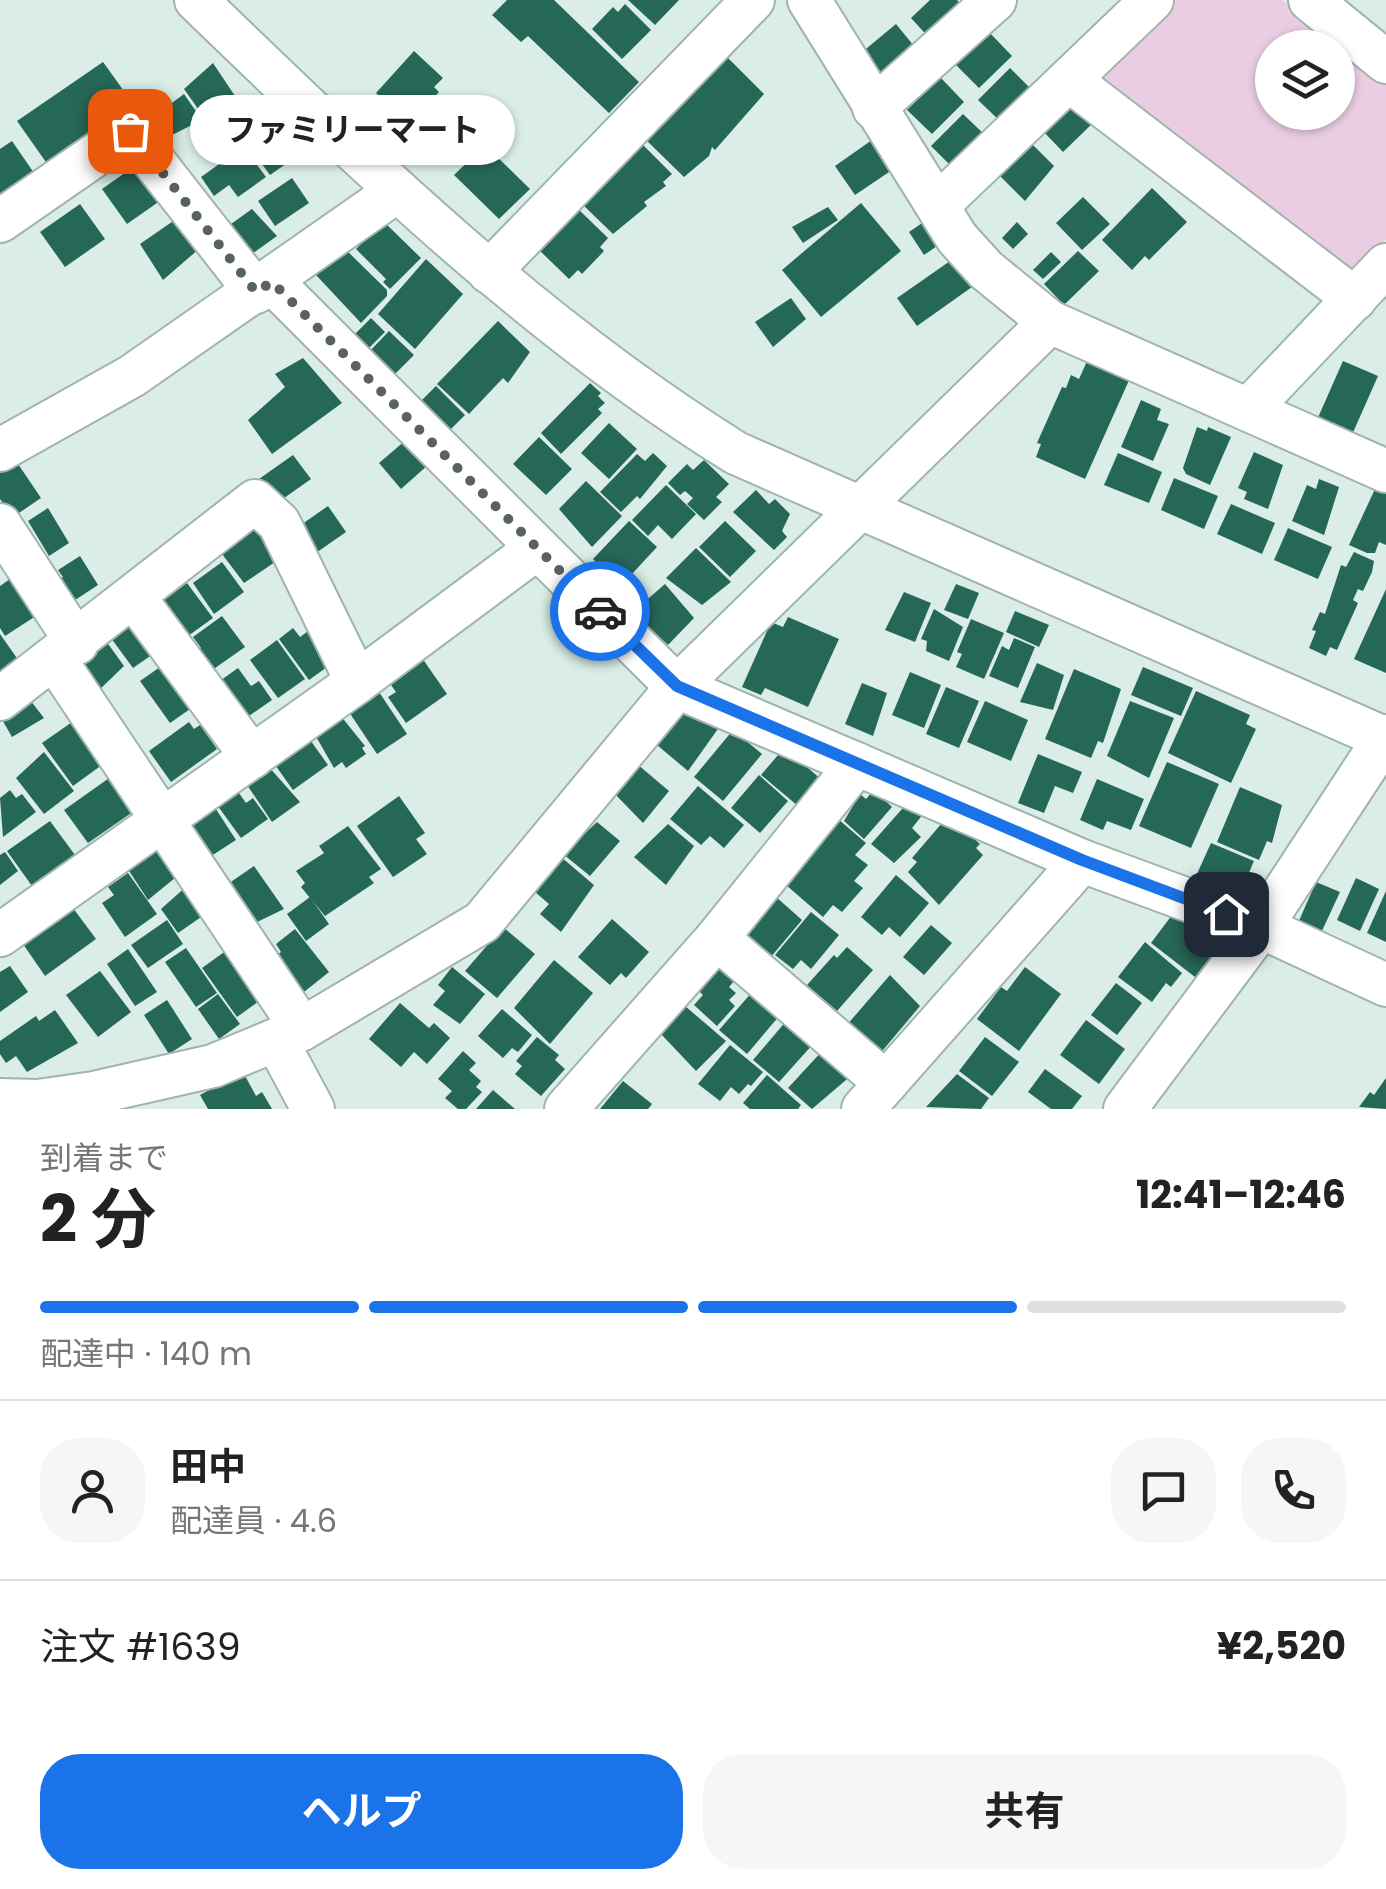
<!DOCTYPE html>
<html lang="ja">
<head>
<meta charset="utf-8">
<style>
	:root { --surface:#fff; --page:#f6f6f6; --text:#222; --muted:#767676; --line:#e0e0e0; --accent:#1a73e8 }
	body { margin:0; font-family:Poppins,"Noto Sans JP",sans-serif; background:var(--page); color:var(--text); height:100vh; display:flex; flex-direction:column; font-size:38px; white-space:nowrap }
	* { box-sizing:border-box; margin:0 }
	p { font-size:32px; color:var(--muted) }
	.icon { flex:none; width:55px; height:55px; fill:none; stroke:currentColor; stroke-width:2; stroke-linecap:round; stroke-linejoin:round }
	.map { position:relative; height:1109px; overflow:hidden }
	.drawer { display:flex; flex-direction:column; background:var(--surface); flex:1 }
	.drawer>* { flex:none }
	.tools { position:absolute; left:1255px; top:30px; display:grid; gap:20px }
	.tools a { display:grid; place-items:center; width:100px; height:100px; border-radius:50%; background:var(--surface); box-shadow:0 2px 8px #0004; font-size:50px }
	.pin { position:absolute; display:grid; place-items:center; width:85px; height:85px; color:#fff; margin:-42px; border-radius:20px; box-shadow:0 5px 15px #0006 }
	.courier { position:absolute; display:grid; place-items:center; width:100px; height:100px; margin:-50px; border:8px solid #1a73e8; border-radius:50%; background:#fff; color:#222; box-shadow:0 2px 12px #0007 }
	.bubble { position:absolute; height:70px; border-radius:35px; background:var(--surface); box-shadow:0 2px 8px #0004; font-size:32px; font-weight:700; line-height:70px; text-align:center }
	.headline em { font-style:normal; font-weight:700 }
	.headline div { display:flex; flex-direction:column-reverse }
	.headline { display:flex; align-items:center; justify-content:space-between; height:170px; padding:0 40px }
	h1 { font-size:65px; font-weight:700; line-height:75px }
	.bar { display:grid; grid-template-columns:repeat(4,1fr); gap:15px 10px; align-content:center; height:120px; padding:0 40px }
	.bar i { height:12px; border-radius:8px; background:var(--line) }
	.bar .selected { background:var(--accent) }
	.bar p { grid-column:span 4 }
	.line { display:flex; align-items:center; gap:25px; padding:0 40px; border-top:2px solid var(--line) }
	.line div { flex:1 }
	.round { display:grid; place-items:center; flex:none; width:105px; height:105px; border-radius:40px; background:var(--page) }
	.button { display:flex; gap:20px; margin-top:auto; padding:20px 40px }
	.button a { flex:1; height:115px; border-radius:40px; background:var(--accent); color:#fff; font-size:40px; font-weight:700; line-height:115px; text-align:center }
	.button a+a { background:var(--page); color:var(--text) }
	.map>svg:first-child { display:block }
</style>
</head>
<body>
<div class="map">
<svg width="1386" height="1109" viewBox="0 0 1386 1109">
	<rect width="100%" height="100%" fill="#daede7"/>
	<path fill="#eacde3" fill-rule="evenodd" d="M1167,0H1282L1386,84V239L1353,276L1093,72ZM1272,48H1338V112H1272Z"/>
	<g fill="#266858">
		<path d="M507,0H554L639,82L609,113L528,36L521,42L492,15Z"/>
		<path d="M628,0H679L655,25Z"/>
		<path d="M930,0H957L967,11L933,42L911,18Z"/>
		<path d="M625,4L651,30L622,59L592,29L613,7L618,12Z"/>
		<path d="M896,24L918,51L882,79L861,53Z"/>
		<path d="M988,31L1012,56L979,88L955,64Z"/>
		<path d="M414,51L443,78L434,87L439,92L410,124L376,93Z"/>
		<path d="M725,55L764,94L715,150L712,147L709,156L684,177L644,138Z"/>
		<path d="M103,62L134,105L48,165L17,121Z"/>
		<path d="M213,63L237,99L206,120L184,89Z"/>
		<path d="M1010,68L1034,92L1002,123L978,100Z"/>
		<path d="M940,77L964,102L932,134L907,110Z"/>
		<path d="M184,94L202,120L162,140L142,112L159,100L165,108Z"/>
		<path d="M1073,97L1096,120L1063,152L1041,129Z"/>
		<path d="M963,114L987,137L955,170L931,146Z"/>
		<path d="M281,121L303,152L270,175L248,145Z"/>
		<path d="M1026,138L1054,166L1025,201L994,170Z"/>
		<path d="M872,140L892,170L855,195L835,166Z"/>
		<path d="M12,141L34,173L0,197V149Z"/>
		<path d="M640,142L672,174L663,182L666,186L644,202L647,206L613,234L580,202Z"/>
		<path d="M485,145L530,189L499,219L454,175Z"/>
		<path d="M246,150L266,177L238,197L229,185L214,196L201,177L229,157L234,163Z"/>
		<path d="M142,161L167,196L127,224L102,189Z"/>
		<path d="M292,178L309,203L275,226L258,201Z"/>
		<path d="M1152,188L1187,222L1149,260L1145,256L1132,270L1102,240Z"/>
		<path d="M1083,197L1110,224L1082,250L1056,223Z"/>
		<path d="M861,203L901,251L821,317L782,270Z"/>
		<path d="M80,204L105,239L65,267L40,232Z"/>
		<path d="M575,206L608,238L600,247L604,251L582,274L578,270L569,279L536,247Z"/>
		<path d="M828,207L838,220L803,243L792,227Z"/>
		<path d="M252,209L277,236L245,259L224,229Z"/>
		<path d="M179,217L200,248L163,280L140,244Z"/>
		<path d="M928,219L943,242L924,255L909,232Z"/>
		<path d="M383,221L421,258L390,289L383,282L386,279L356,249Z"/>
		<path d="M1017,222L1028,234L1013,249L1002,238Z"/>
		<path d="M343,247L387,290V296L361,323L316,275Z"/>
		<path d="M1078,251L1099,271L1064,305L1044,284Z"/>
		<path d="M1051,252L1061,262L1043,279L1033,270Z"/>
		<path d="M426,259L463,294L415,349L378,314Z"/>
		<path d="M953,259L972,287L917,326L897,298Z"/>
		<path d="M791,298L806,319L773,347L755,322Z"/>
		<path d="M371,318L385,332L369,348L355,334Z"/>
		<path d="M498,321L530,352L508,383L503,378L469,414L437,384Z"/>
		<path d="M389,331L414,355L393,376L368,353Z"/>
		<path d="M303,358L342,403L272,454L248,420L285,387L275,374Z"/>
		<path d="M1088,359L1130,378L1085,479L1036,457L1041,444L1037,443L1062,387L1066,388L1071,375L1079,379Z"/>
		<path d="M1343,361L1378,376L1351,437L1316,422Z"/>
		<path d="M590,383L601,393L598,396L605,403L598,409L602,413L561,454L541,433Z"/>
		<path d="M436,386L465,415L449,431L420,402Z"/>
		<path d="M1141,400L1161,409L1157,420L1169,424L1153,461L1121,447Z"/>
		<path d="M609,423L637,449L609,479L581,453Z"/>
		<path d="M1197,427L1207,431L1208,427L1231,437L1210,485L1186,474L1183,468Z"/>
		<path d="M539,437L572,469L546,495L513,464Z"/>
		<path d="M406,440L428,465L401,489L379,463Z"/>
		<path d="M1254,452L1283,465L1268,509L1244,499L1247,492L1238,488Z"/>
		<path d="M653,453L667,466L640,499L637,496L621,512L600,492L637,454L645,461Z"/>
		<path d="M1118,453L1162,472L1149,503L1104,485Z"/>
		<path d="M293,455L311,479L277,503L259,479Z"/>
		<path d="M704,460L729,484L716,497L722,502L704,520L687,504L693,498L685,491L680,495L668,483L687,464L693,470Z"/>
		<path d="M16,461L41,498L13,517L0,499V473Z"/>
		<path d="M1174,478L1218,496L1204,529L1161,510Z"/>
		<path d="M1319,479L1339,487L1324,535L1292,521L1307,485L1316,489Z"/>
		<path d="M586,481L622,516L592,547L559,509Z"/>
		<path d="M666,485L696,514L672,539L658,525L648,536L632,520Z"/>
		<path d="M1375,489L1386,494V545L1379,542L1375,553H1367L1349,545Z"/>
		<path d="M756,490L769,504L775,499L790,514L782,531L787,537L774,550L733,512Z"/>
		<path d="M1231,504L1275,523L1262,554L1217,534Z"/>
		<path d="M328,506L346,532L313,555L295,529Z"/>
		<path d="M48,508L69,543L49,556L28,521Z"/>
		<path d="M629,521L657,547L630,576L619,566L611,576L593,559Z"/>
		<path d="M725,521L756,551L730,577L699,547Z"/>
		<path d="M256,523L281,558L244,583L219,550Z"/>
		<path d="M1288,528L1332,547L1318,579L1274,560Z"/>
		<path d="M696,548L731,582L702,605L666,578Z"/>
		<path d="M1354,552L1374,561L1372,572L1363,591L1358,589L1353,600L1358,603L1337,650L1330,647L1326,656L1309,648L1316,631L1312,630L1320,612L1325,614L1341,565L1346,567Z"/>
		<path d="M80,556L98,585L69,604L55,582L63,577L58,570Z"/>
		<path d="M222,562L244,592L214,614L193,583Z"/>
		<path d="M10,579L42,612L5,636L0,628V586Z"/>
		<path d="M187,583L213,618L188,636L163,601Z"/>
		<path d="M665,584L694,618L668,645L633,612Z"/>
		<path d="M956,584L979,593L968,619L944,610Z"/>
		<path d="M1386,589V673L1354,659Z"/>
		<path d="M904,592L931,603L915,642L885,630Z"/>
		<path d="M934,609L963,627L949,661L926,651L927,641L921,639Z"/>
		<path d="M1015,611L1049,625L1039,647L1006,632Z"/>
		<path d="M222,616L245,647L208,673L194,653L201,648L193,637Z"/>
		<path d="M788,617L839,639L808,707L765,688L761,695L742,687L771,622L783,627Z"/>
		<path d="M131,618L156,652L133,668L108,634Z"/>
		<path d="M971,619L1004,633L984,679L956,667L962,654L957,652Z"/>
		<path d="M293,628L300,637L311,629L334,662L309,680L279,639Z"/>
		<path d="M0,634L19,661L0,674Z"/>
		<path d="M1014,638L1035,647L1018,688L989,676L1002,646L1009,650Z"/>
		<path d="M277,640L305,679L278,698L250,660Z"/>
		<path d="M106,641L124,666L97,692L78,655Z"/>
		<path d="M420,655L447,694L406,723L388,697L396,692L386,678Z"/>
		<path d="M1037,663L1064,675L1053,710L1020,702Z"/>
		<path d="M163,665L193,707L170,723L140,681Z"/>
		<path d="M1143,667L1193,688L1181,716L1131,695Z"/>
		<path d="M238,668L251,686L259,681L272,700L243,720L217,683Z"/>
		<path d="M1074,669L1121,689L1103,743L1098,741L1091,758L1045,739Z"/>
		<path d="M910,672L941,685L924,728L892,715Z"/>
		<path d="M862,683L887,693L873,736L845,724Z"/>
		<path d="M375,686L407,734L377,754L345,706Z"/>
		<path d="M946,687L979,701L959,748L926,734Z"/>
		<path d="M1196,691L1250,715L1246,724L1256,729L1231,783L1168,753Z"/>
		<path d="M27,696L44,718L12,737L0,716Z"/>
		<path d="M985,701L1028,720L1011,761L967,742Z"/>
		<path d="M1130,701L1174,718L1149,778L1107,756Z"/>
		<path d="M685,711L720,726L688,771L657,745Z"/>
		<path d="M340,715L365,746L362,748L366,754L346,768L342,762L334,768L314,733Z"/>
		<path d="M75,720L106,762L73,786L42,743Z"/>
		<path d="M189,722L194,729L200,725L217,749L171,782L149,751Z"/>
		<path d="M733,730L762,754L723,801L694,777Z"/>
		<path d="M308,737L328,765L293,790L273,762Z"/>
		<path d="M784,748L821,779L798,806L761,775Z"/>
		<path d="M44,752L74,791L44,814L16,778Z"/>
		<path d="M1038,754L1082,772L1073,793L1055,786L1044,813L1018,803Z"/>
		<path d="M1167,762L1219,784L1191,848L1139,826Z"/>
		<path d="M637,764L669,791L643,823L613,792Z"/>
		<path d="M268,766L300,802L272,822L245,782Z"/>
		<path d="M759,775L788,801L760,833L731,808Z"/>
		<path d="M112,776L137,809L88,843L64,810Z"/>
		<path d="M1097,779L1144,799L1131,830L1107,821L1103,830L1080,820Z"/>
		<path d="M232,783L246,803L253,798L268,819L241,838L212,798Z"/>
		<path d="M698,786L744,825L724,848L710,836L701,845L670,819Z"/>
		<path d="M1240,787L1282,805L1272,843L1267,841L1259,860L1217,842Z"/>
		<path d="M10,790L16,798L22,794L36,812L3,837L0,798Z"/>
		<path d="M874,790L892,807L864,839L844,821L860,794L866,799Z"/>
		<path d="M399,796L425,833L416,839L427,854L393,877L357,826Z"/>
		<path d="M910,800L924,813L912,828L921,837L894,863L871,844Z"/>
		<path d="M212,803L236,840L205,860L187,833L194,828L189,819Z"/>
		<path d="M948,816L980,844L976,848L983,855L939,905L908,872L917,862L912,858Z"/>
		<path d="M838,819L866,843L855,855L868,865L854,881L863,888L842,912L833,905L823,917L786,885Z"/>
		<path d="M50,821L75,855L32,886L7,851Z"/>
		<path d="M597,822L620,841L590,876L563,854Z"/>
		<path d="M668,824L694,846L666,885L634,857Z"/>
		<path d="M348,826L381,869L369,877L374,883L325,916L301,887L305,883L296,871L324,853L319,846Z"/>
		<path d="M1211,843L1254,861L1238,898L1196,876Z"/>
		<path d="M158,848L181,873L148,900L122,860Z"/>
		<path d="M5,852L18,871L0,885V855Z"/>
		<path d="M561,857L594,885L561,932L540,914L549,904L535,892Z"/>
		<path d="M254,866L284,909L251,925L225,886Z"/>
		<path d="M128,873L157,914L125,937L102,903L114,895L108,887Z"/>
		<path d="M896,875L929,903L900,937L889,927L882,935L861,917Z"/>
		<path d="M1356,878L1379,889L1360,931L1337,920Z"/>
		<path d="M1316,882L1340,892L1321,933L1298,923Z"/>
		<path d="M188,885L207,913L178,933L161,909Z"/>
		<path d="M1386,891V942L1367,933Z"/>
		<path d="M775,896L802,920L770,958L743,935Z"/>
		<path d="M310,897L329,924L306,941L287,914Z"/>
		<path d="M73,908L96,939L45,976L23,944Z"/>
		<path d="M1175,911L1220,945L1195,977L1151,943Z"/>
		<path d="M811,912L839,935L811,969L801,960L793,969L775,955Z"/>
		<path d="M612,919L649,952L626,978L621,973L610,985L578,957Z"/>
		<path d="M167,920L183,944L148,968L131,945Z"/>
		<path d="M931,925L952,943L924,975L903,957Z"/>
		<path d="M503,927L535,954L497,998L465,971Z"/>
		<path d="M295,929L329,972L304,992L273,958L281,952L276,944Z"/>
		<path d="M1145,942L1182,973L1171,987L1166,983L1152,1002L1118,977Z"/>
		<path d="M847,947L873,970L837,1011L807,985L834,955L837,958Z"/>
		<path d="M186,948L217,993L196,1007L165,962Z"/>
		<path d="M128,949L157,992L135,1006L107,964Z"/>
		<path d="M227,950L262,999L237,1017L202,968Z"/>
		<path d="M554,960L593,993L550,1044L514,1008Z"/>
		<path d="M718,965L735,980L729,987L736,993L729,1000L735,1006L717,1026L694,1005L703,995L697,989Z"/>
		<path d="M10,966L28,992L0,1012V972Z"/>
		<path d="M452,967L485,994L460,1024L433,1005L445,991L438,985Z"/>
		<path d="M1025,967L1061,994L1019,1051L977,1019L1001,987L1007,991Z"/>
		<path d="M100,971L131,1012L98,1037L66,995Z"/>
		<path d="M890,975L920,1006L873,1062L840,1033Z"/>
		<path d="M1116,983L1142,1003L1117,1035L1091,1015Z"/>
		<path d="M753,991L780,1015L747,1054L719,1030Z"/>
		<path d="M218,994L240,1024L219,1039L198,1009Z"/>
		<path d="M167,1000L192,1039L169,1054L144,1015Z"/>
		<path d="M400,1003L429,1028L434,1023L450,1038L427,1064L414,1052L401,1067L369,1039Z"/>
		<path d="M685,1006L726,1041L696,1071L661,1034Z"/>
		<path d="M502,1009L532,1035L518,1052L512,1048L503,1058L478,1036Z"/>
		<path d="M55,1010L78,1043L27,1072L16,1056L6,1063L0,1054V1041L36,1016L39,1021Z"/>
		<path d="M787,1020L814,1043L779,1082L753,1060Z"/>
		<path d="M1086,1020L1125,1049L1099,1084L1060,1055Z"/>
		<path d="M537,1037L559,1055L555,1060L565,1069L541,1096L515,1074L522,1066L516,1061Z"/>
		<path d="M985,1037L1019,1062L992,1096L959,1071Z"/>
		<path d="M730,1045L763,1072L751,1086L748,1084L739,1094L731,1087L720,1101L698,1084Z"/>
		<path d="M824,1049L853,1074L812,1109L788,1088Z"/>
		<path d="M463,1051L476,1063L469,1070L481,1081L476,1087L482,1092L466,1109H458L445,1098L452,1091L438,1079Z"/>
		<path d="M1045,1069L1082,1096L1072,1109H1051L1028,1092Z"/>
		<path d="M243,1072L256,1096L262,1092L272,1109H208L200,1095Z"/>
		<path d="M957,1074L989,1098L981,1109L926,1107Z"/>
		<path d="M767,1075L801,1105L798,1109H750L743,1103Z"/>
		<path d="M1386,1078V1109L1359,1107L1370,1092L1374,1095Z"/>
		<path d="M623,1081L652,1104L648,1109H600Z"/>
		<path d="M493,1090L515,1109H476Z"/>
	</g>
	<g fill="none" stroke-linecap="round" stroke-linejoin="round">
		<g stroke="#a1b3ad" stroke-width="46">
			<g id="minor">
				<path d="M196,0C366,164 535,328 736,453L1386,739"/>
				<path d="M809,0L957,238L986,270L1050,322L1386,471"/>
				<path d="M1310,0L1386,62"/>
				<path d="M1069,80L1355,299"/>
				<path d="M874,108L995,0"/>
				<path d="M939,204L1152,0"/>
				<path d="M0,221L130,131L256,292"/>
				<path d="M489,272L753,0"/>
				<path d="M272,282L677,687L1082,861L1261,927L1386,985"/>
				<path d="M1249,409L1386,265"/>
				<path d="M0,450L132,376L397,191"/>
				<path d="M0,525L77,643"/>
				<path d="M134,597L252,757"/>
				<path d="M54,658L302,1029"/>
				<path d="M0,699L255,501L279,523L357,682"/>
				<path d="M0,935L357,682L536,549"/>
				<path d="M717,938L886,1083"/>
				<path d="M276,1040L313,1109"/>
				<path d="M0,1100L38,1101L94,1093L213,1066L302,1029L482,922L677,687L1050,322"/>
				<path d="M566,1109L717,938L857,764"/>
				<path d="M863,1109L1082,861"/>
				<path d="M1125,1109L1261,927L1386,736"/>
			</g>
		</g>
		<use href="#minor" stroke="#fff" stroke-width="42"/>
	</g>
	<g fill="none" stroke-linecap="round" stroke-linejoin="round">
		<path stroke="#586360" stroke-width="10" stroke-dasharray="0 18" d="M130,131L256,292L272,282L600,611"/>
		<path stroke="#1a73e8" stroke-width="12" d="M600,611L677,686L1082,860L1226,914"/>
	</g>
</svg>
<div class="tools">
<a><svg class="icon" aria-label="layers" viewBox="0 0 24 24"><path d="M12 4l9 5-9 5-9-5zM3 14l9 5 9-5"/></svg></a>
</div>
<div class="pin" style="left:130px;top:131px;background:#ea580c"><svg class="icon" aria-label="bag" viewBox="0 0 24 24"><path d="M5 8h14l-1 12H6zM9 8a3 3 0 0 1 6 0"/></svg></div>
<div class="pin" style="left:1226px;top:914px;background:#1f2937"><svg class="icon" aria-label="home" viewBox="0 0 24 24"><path d="M3 11l9-7 9 7M6 9v11h12V9"/></svg></div>
<div class="courier" style="left:600px;top:611px"><svg class="icon" aria-label="car" viewBox="0 0 24 24"><path d="M5 17H2v-5l4-1 3-4h7l3 4 3 1v5h-3M9 17h6M6 11h13"/><circle cx="7" cy="17" r="2"/><circle cx="17" cy="17" r="2"/></svg></div>
<div class="bubble" style="left:190px;top:95px;width:325px">ファミリーマート</div>
</div>
<section class="drawer">
<div class="headline"><div><h1>2 分</h1><p>到着まで</p></div><em>12:41–12:46</em></div>
<div class="bar"><i class="selected"></i><i class="selected"></i><i class="selected"></i><i></i><p>配達中 · 140 m</p></div>
<div class="line" style="height:180px"><a class="round"><svg class="icon" aria-label="person" viewBox="0 0 24 24"><circle cx="12" cy="8" r="4"/><path d="M4 21q1-7 8-7t8 7"/></svg></a><div><b>田中</b><p>配達員 · 4.6</p></div><a class="round"><svg class="icon" aria-label="chat" viewBox="0 0 24 24"><path d="M4 5h16v11H9l-5 4z"/></svg></a><a class="round"><svg class="icon" aria-label="phone" viewBox="0 0 24 24"><path d="M5 4h4l2 5-3 2q2 4 5 5l2-3 5 2v4C11 20 4 13 5 4z"/></svg></a></div>
<div class="line" style="height:130px"><div>注文 #1639</div><b>¥2,520</b></div>
<div class="button"><a>ヘルプ</a><a>共有</a></div>
</section>
</body>
</html>
